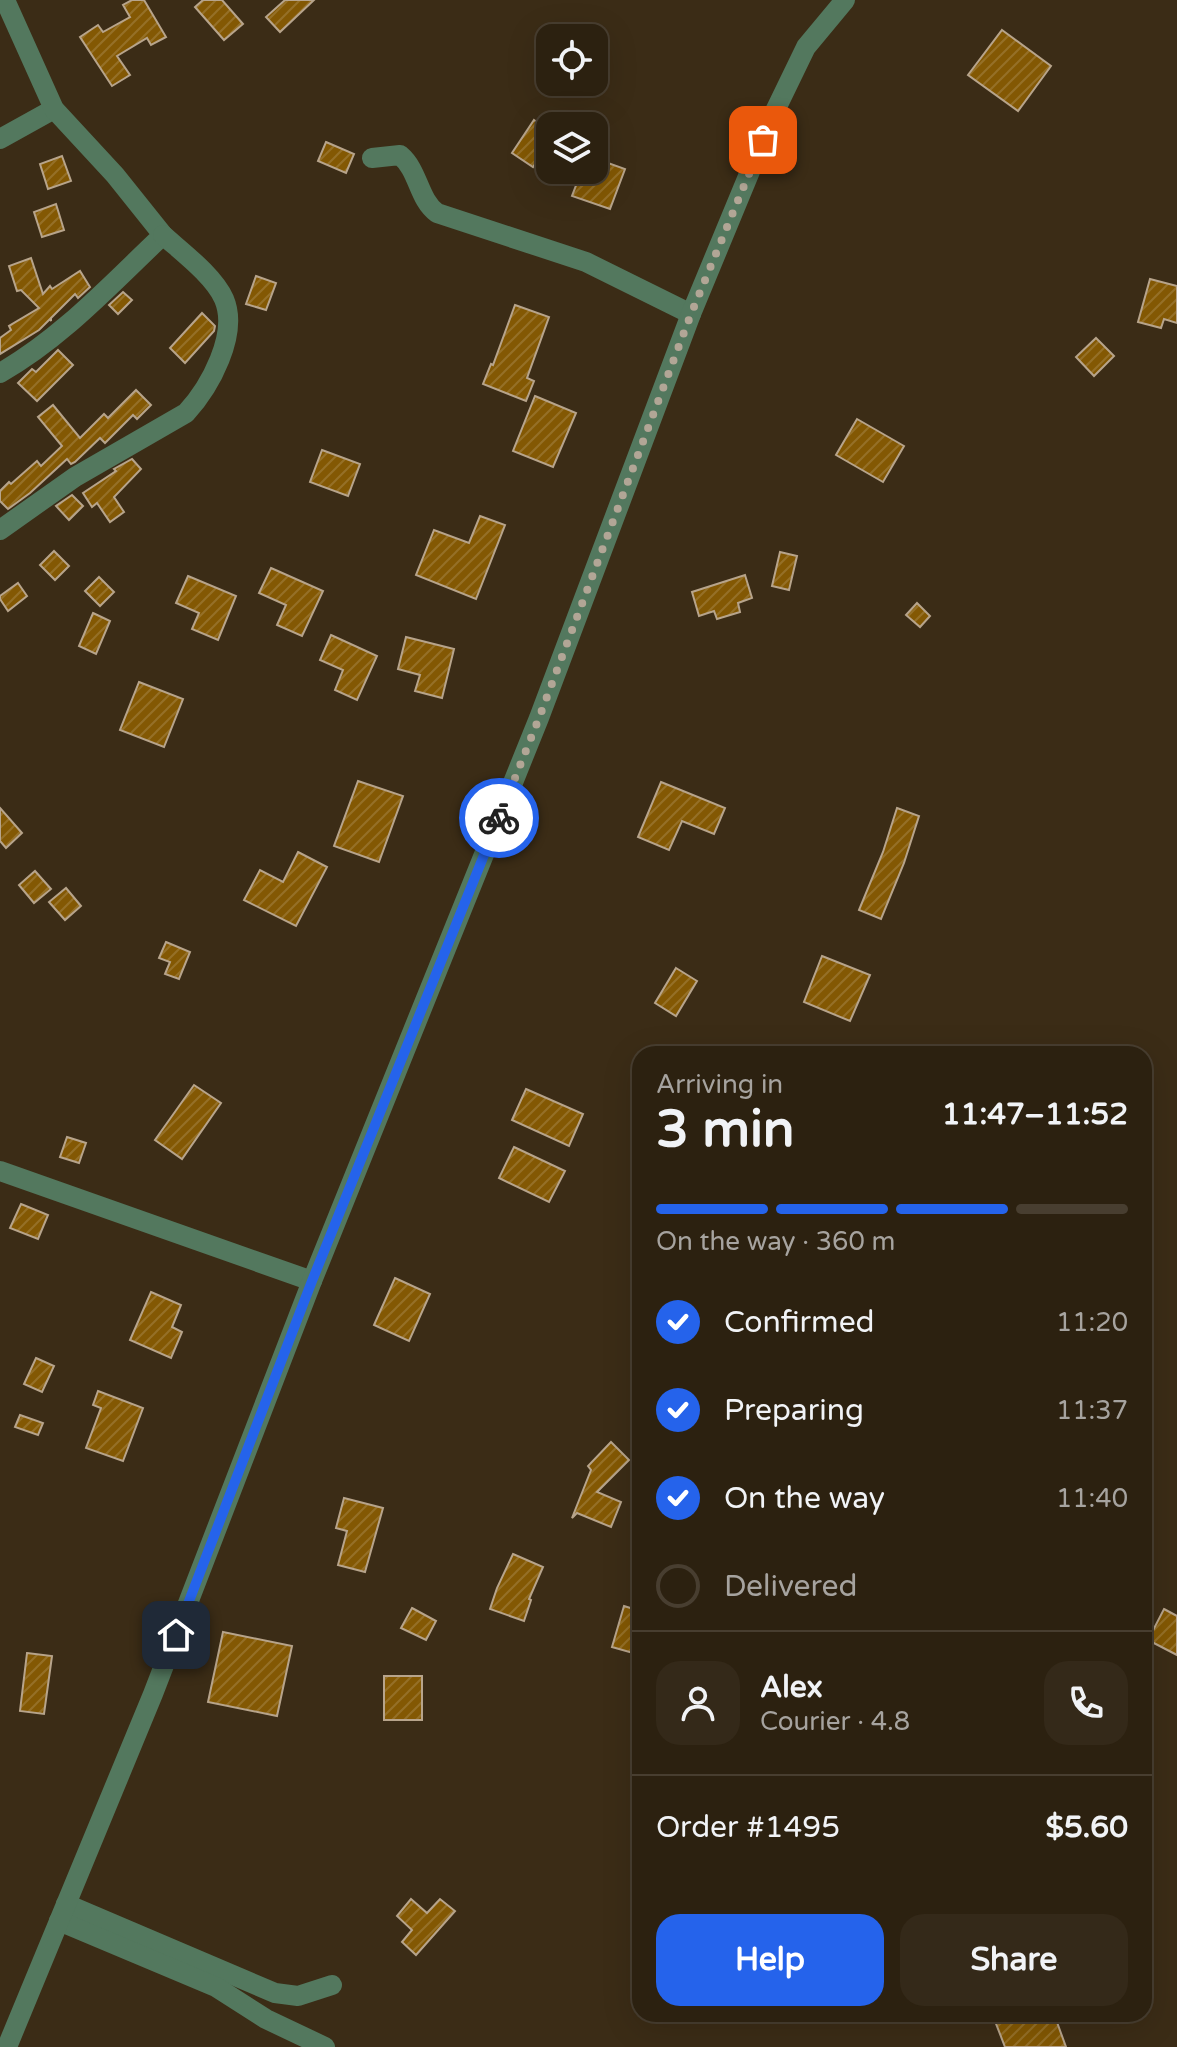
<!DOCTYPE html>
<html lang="en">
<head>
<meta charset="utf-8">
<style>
	:root { --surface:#2c2110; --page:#342919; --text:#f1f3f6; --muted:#a6a39f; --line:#483e30; --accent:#2563eb }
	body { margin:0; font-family:"Varela Round",sans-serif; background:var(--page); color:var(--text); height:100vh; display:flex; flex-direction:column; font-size:30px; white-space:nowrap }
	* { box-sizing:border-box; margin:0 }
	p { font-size:26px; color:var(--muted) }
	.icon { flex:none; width:44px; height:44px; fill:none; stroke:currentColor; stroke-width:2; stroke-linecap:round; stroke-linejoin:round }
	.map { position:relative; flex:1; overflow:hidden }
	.sheet { position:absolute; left:632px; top:1046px; width:520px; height:976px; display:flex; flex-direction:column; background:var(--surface); border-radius:24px; box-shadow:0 8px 32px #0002,0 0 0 2px var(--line) }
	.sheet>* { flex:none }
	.fabs { position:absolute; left:536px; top:24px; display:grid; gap:16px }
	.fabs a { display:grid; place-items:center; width:72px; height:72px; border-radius:16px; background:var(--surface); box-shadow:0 8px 32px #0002,0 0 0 2px var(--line); font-size:40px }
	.pin { position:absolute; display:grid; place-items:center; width:68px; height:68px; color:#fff; margin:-34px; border-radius:16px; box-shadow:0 4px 12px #0006 }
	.courier { position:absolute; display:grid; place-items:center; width:80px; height:80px; margin:-40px; border:6px solid #2563eb; border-radius:50%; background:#fff; color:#222; box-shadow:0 2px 10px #0007 }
	.headline em { font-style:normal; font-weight:800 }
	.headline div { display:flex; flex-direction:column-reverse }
	.headline { display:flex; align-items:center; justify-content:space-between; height:136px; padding:0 24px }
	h1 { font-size:52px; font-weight:800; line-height:60px }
	.bar { display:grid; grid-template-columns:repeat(4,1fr); gap:12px 8px; align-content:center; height:96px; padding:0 24px }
	.bar i { height:10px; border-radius:6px; background:var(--line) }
	.bar .current { background:var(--accent) }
	.bar p { grid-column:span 4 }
	.line { display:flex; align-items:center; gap:20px; padding:0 24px; border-top:2px solid var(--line) }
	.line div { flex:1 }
	.round { display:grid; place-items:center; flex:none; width:84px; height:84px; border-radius:24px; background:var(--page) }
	ol { padding:0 24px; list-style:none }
	li { display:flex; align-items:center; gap:24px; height:88px }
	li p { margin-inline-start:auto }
	li .icon { padding:8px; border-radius:50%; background:var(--accent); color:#fff; stroke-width:4 }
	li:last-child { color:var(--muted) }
	li i { width:44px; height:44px; border:4px solid var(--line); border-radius:50% }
	.button { display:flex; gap:16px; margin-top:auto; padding:16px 24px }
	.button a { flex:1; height:92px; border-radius:24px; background:var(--accent); color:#fff; font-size:32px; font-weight:800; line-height:92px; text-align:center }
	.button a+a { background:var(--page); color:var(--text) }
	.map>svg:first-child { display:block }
</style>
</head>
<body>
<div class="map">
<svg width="1177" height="2047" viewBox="0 0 1177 2047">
	<defs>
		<pattern id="building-hatch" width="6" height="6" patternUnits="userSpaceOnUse" patternTransform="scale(2)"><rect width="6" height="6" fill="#835803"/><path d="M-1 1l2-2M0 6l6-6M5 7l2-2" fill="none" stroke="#957027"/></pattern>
	</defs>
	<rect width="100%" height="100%" fill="#3b2c16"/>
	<g fill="url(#building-hatch)" stroke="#b7a48b" stroke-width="2">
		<path d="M132,0H144L166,37L151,45L147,38L117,56L130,75L112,86L80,37L98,25L103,32L130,17L123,5Z"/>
		<path d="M203,0H222L243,24L224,40L195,7Z"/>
		<path d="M285,0H314L280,32L266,17Z"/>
		<path d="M1002,30L1051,66L1018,111L968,75Z"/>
		<path d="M534,120L550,131V141L533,167L512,153Z"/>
		<path d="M326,142L354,154L346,173L318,161Z"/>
		<path d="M62,156L71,181L48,189L40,164Z"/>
		<path d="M594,158L625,169L610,209L572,196L582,170H594Z"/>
		<path d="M56,204L64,230L42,237L34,212Z"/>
		<path d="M31,258L43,294L50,286L52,289L80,271L90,287L78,298L75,294L51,318V321L50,319L39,330L0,354V338L11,330L9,326L39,308L21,290L17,291L9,266Z"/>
		<path d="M256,276L276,283L266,310L246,304Z"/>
		<path d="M1150,279L1177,286V323L1164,319L1161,328L1138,322Z"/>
		<path d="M123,292L132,300L118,314L109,305Z"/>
		<path d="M515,305L549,317L527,378L534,381L526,401L483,384L491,364L493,365Z"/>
		<path d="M202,313L215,326L214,331L185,363L170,348Z"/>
		<path d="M1096,338L1114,356L1094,376L1076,357Z"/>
		<path d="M58,350L73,365L37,401L18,383L32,369L36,372Z"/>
		<path d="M136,390L151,405L137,419L133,415L105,443L100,438L75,462L71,464L67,459L30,493L8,509L0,501V491L9,482L11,484L37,461L41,466L62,446L38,417L53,405L80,438L104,414L108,418Z"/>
		<path d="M535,396L576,413L553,467L513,451Z"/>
		<path d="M857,419L904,446L883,482L836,455Z"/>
		<path d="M322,450L360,464L348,496L310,482Z"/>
		<path d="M132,459L141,469L114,497L124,512L110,522L97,503L92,507L83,493L116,471L114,469Z"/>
		<path d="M72,495L83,506L69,520L56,506Z"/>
		<path d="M480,516L505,525L476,599L416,575L434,530L469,543Z"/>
		<path d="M54,551L69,566L55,580L40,565Z"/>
		<path d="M780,552L797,556L789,590L772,586Z"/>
		<path d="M271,568L323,591L302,636L277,625L286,605L259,593Z"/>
		<path d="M745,575L752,598L738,603L740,612L717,619L714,611L699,616L692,592Z"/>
		<path d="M188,576L236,596L218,640L192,629L199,613L176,603Z"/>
		<path d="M99,577L114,592L100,606L85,591Z"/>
		<path d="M18,583L27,596L8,611L0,599V596Z"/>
		<path d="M917,603L930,616L920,627L906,615Z"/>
		<path d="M93,613L110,621L96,654L79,646Z"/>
		<path d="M331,635L377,656L357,700L335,690L343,670L320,660Z"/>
		<path d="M406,637L454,649L442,698L415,691L420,675L398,669Z"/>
		<path d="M139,682L183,699L164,747L120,730Z"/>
		<path d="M358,781L403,796L379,862L334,846Z"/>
		<path d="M661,782L725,808L714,834L682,821L669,850L638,837Z"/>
		<path d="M0,808L22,833L6,848L0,841Z"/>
		<path d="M897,808L919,816L904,863L881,919L859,910L883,852Z"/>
		<path d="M298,852L327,867L296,926L244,900L260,870L283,882Z"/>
		<path d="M35,871L51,889L34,903L19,885Z"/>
		<path d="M66,888L81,906L65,920L49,902Z"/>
		<path d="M166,942L190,952L179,979L165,974L170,962L159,958Z"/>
		<path d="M822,956L870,975L850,1021L804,1002Z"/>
		<path d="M676,968L697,981L676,1016L655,1003Z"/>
		<path d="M194,1085L221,1103L182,1159L155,1140Z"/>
		<path d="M526,1089L583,1114L569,1146L512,1120Z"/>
		<path d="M67,1137L86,1143L79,1163L60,1157Z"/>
		<path d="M514,1147L565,1171L549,1202L499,1178Z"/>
		<path d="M21,1204L48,1215L38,1239L10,1228Z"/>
		<path d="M395,1278L430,1294L409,1341L374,1325Z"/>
		<path d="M151,1292L181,1305L172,1327L182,1332L171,1358L130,1340Z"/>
		<path d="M36,1358L54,1366L42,1392L24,1384Z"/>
		<path d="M98,1391L143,1408L123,1461L86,1448L101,1408L93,1405Z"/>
		<path d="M20,1415L43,1423L38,1435L15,1427Z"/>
		<path d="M611,1442L629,1460L597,1492L621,1502L611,1527L577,1513L572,1518L591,1470L588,1466Z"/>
		<path d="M344,1498L383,1508L365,1572L338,1565L347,1531L336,1528Z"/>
		<path d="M513,1554L543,1567L529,1599L531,1600L524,1621L490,1609L497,1588Z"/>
		<path d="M624,1606L640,1611V1655L612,1647Z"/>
		<path d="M412,1608L436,1621L426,1640L401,1628Z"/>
		<path d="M1164,1609L1177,1616V1655L1148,1640Z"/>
		<path d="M223,1632L292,1646L277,1716L208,1702Z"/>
		<path d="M27,1653L52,1656L44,1714L20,1711Z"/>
		<rect x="384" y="1676" width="38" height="44"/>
		<path d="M411,1899L427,1913L440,1899L455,1911L416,1955L402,1942L412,1930L397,1916Z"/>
		<path d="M1015,2014H1054L1066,2047H1005L995,2021Z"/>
	</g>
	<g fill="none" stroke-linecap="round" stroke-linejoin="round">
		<g stroke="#53785e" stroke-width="20">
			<path d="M0,139L54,109"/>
			<path d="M372,158L400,155C419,171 418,199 437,213L586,262L691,314"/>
			<path d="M0,373C62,338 112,283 163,235L115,175L54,109L5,0"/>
			<path d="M0,530L75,477L186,413C210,387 239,334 224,299C214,276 182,252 163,235"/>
			<path d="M0,1171L312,1281"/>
			<path d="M66,1904L275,1993L298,1996L332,1985"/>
			<path d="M59,1921L216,1987L266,2019L325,2047"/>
			<path d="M7,2047L153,1694L312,1281L539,718L691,314L775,111L806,47L845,0"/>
		</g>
	</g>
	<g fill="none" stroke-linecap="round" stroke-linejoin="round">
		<path stroke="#b2a696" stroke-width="8" stroke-dasharray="0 14.4" d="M499,818L539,718L691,314L763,140"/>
		<path stroke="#2563eb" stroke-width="10" d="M176,1635L312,1281L499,818"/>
	</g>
</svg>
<div class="fabs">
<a><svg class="icon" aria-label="locate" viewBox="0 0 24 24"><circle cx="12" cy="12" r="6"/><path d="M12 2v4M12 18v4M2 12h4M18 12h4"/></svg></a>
<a><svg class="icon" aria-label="layers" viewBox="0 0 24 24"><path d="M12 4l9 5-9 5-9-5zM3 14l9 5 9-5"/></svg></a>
</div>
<div class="pin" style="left:763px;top:140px;background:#ea580c"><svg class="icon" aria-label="bag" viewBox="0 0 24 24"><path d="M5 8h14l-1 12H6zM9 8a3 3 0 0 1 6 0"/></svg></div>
<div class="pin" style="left:176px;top:1635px;background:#1f2937"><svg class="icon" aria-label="home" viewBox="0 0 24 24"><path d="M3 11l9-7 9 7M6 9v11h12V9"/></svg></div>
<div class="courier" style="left:499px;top:818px"><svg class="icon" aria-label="bike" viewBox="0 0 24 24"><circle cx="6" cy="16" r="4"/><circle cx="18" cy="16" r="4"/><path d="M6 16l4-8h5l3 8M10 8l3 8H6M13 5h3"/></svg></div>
<section class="sheet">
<div class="headline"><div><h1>3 min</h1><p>Arriving in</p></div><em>11:47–11:52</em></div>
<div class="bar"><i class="current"></i><i class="current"></i><i class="current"></i><i></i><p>On the way · 360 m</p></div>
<ol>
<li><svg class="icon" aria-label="check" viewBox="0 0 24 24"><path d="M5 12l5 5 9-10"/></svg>Confirmed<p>11:20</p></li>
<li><svg class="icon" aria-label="check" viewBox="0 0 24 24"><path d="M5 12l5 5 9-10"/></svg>Preparing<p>11:37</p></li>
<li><svg class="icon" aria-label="check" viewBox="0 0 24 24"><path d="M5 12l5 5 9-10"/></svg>On the way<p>11:40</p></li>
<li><i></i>Delivered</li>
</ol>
<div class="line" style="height:144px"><a class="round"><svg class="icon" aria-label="person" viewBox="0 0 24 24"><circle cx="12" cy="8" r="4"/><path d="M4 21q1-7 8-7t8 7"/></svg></a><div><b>Alex</b><p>Courier · 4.8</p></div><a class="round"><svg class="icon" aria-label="phone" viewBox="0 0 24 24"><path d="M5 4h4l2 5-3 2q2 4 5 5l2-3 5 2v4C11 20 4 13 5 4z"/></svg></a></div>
<div class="line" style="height:104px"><div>Order #1495</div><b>$5.60</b></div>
<div class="button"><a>Help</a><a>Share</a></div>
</section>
</div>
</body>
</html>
